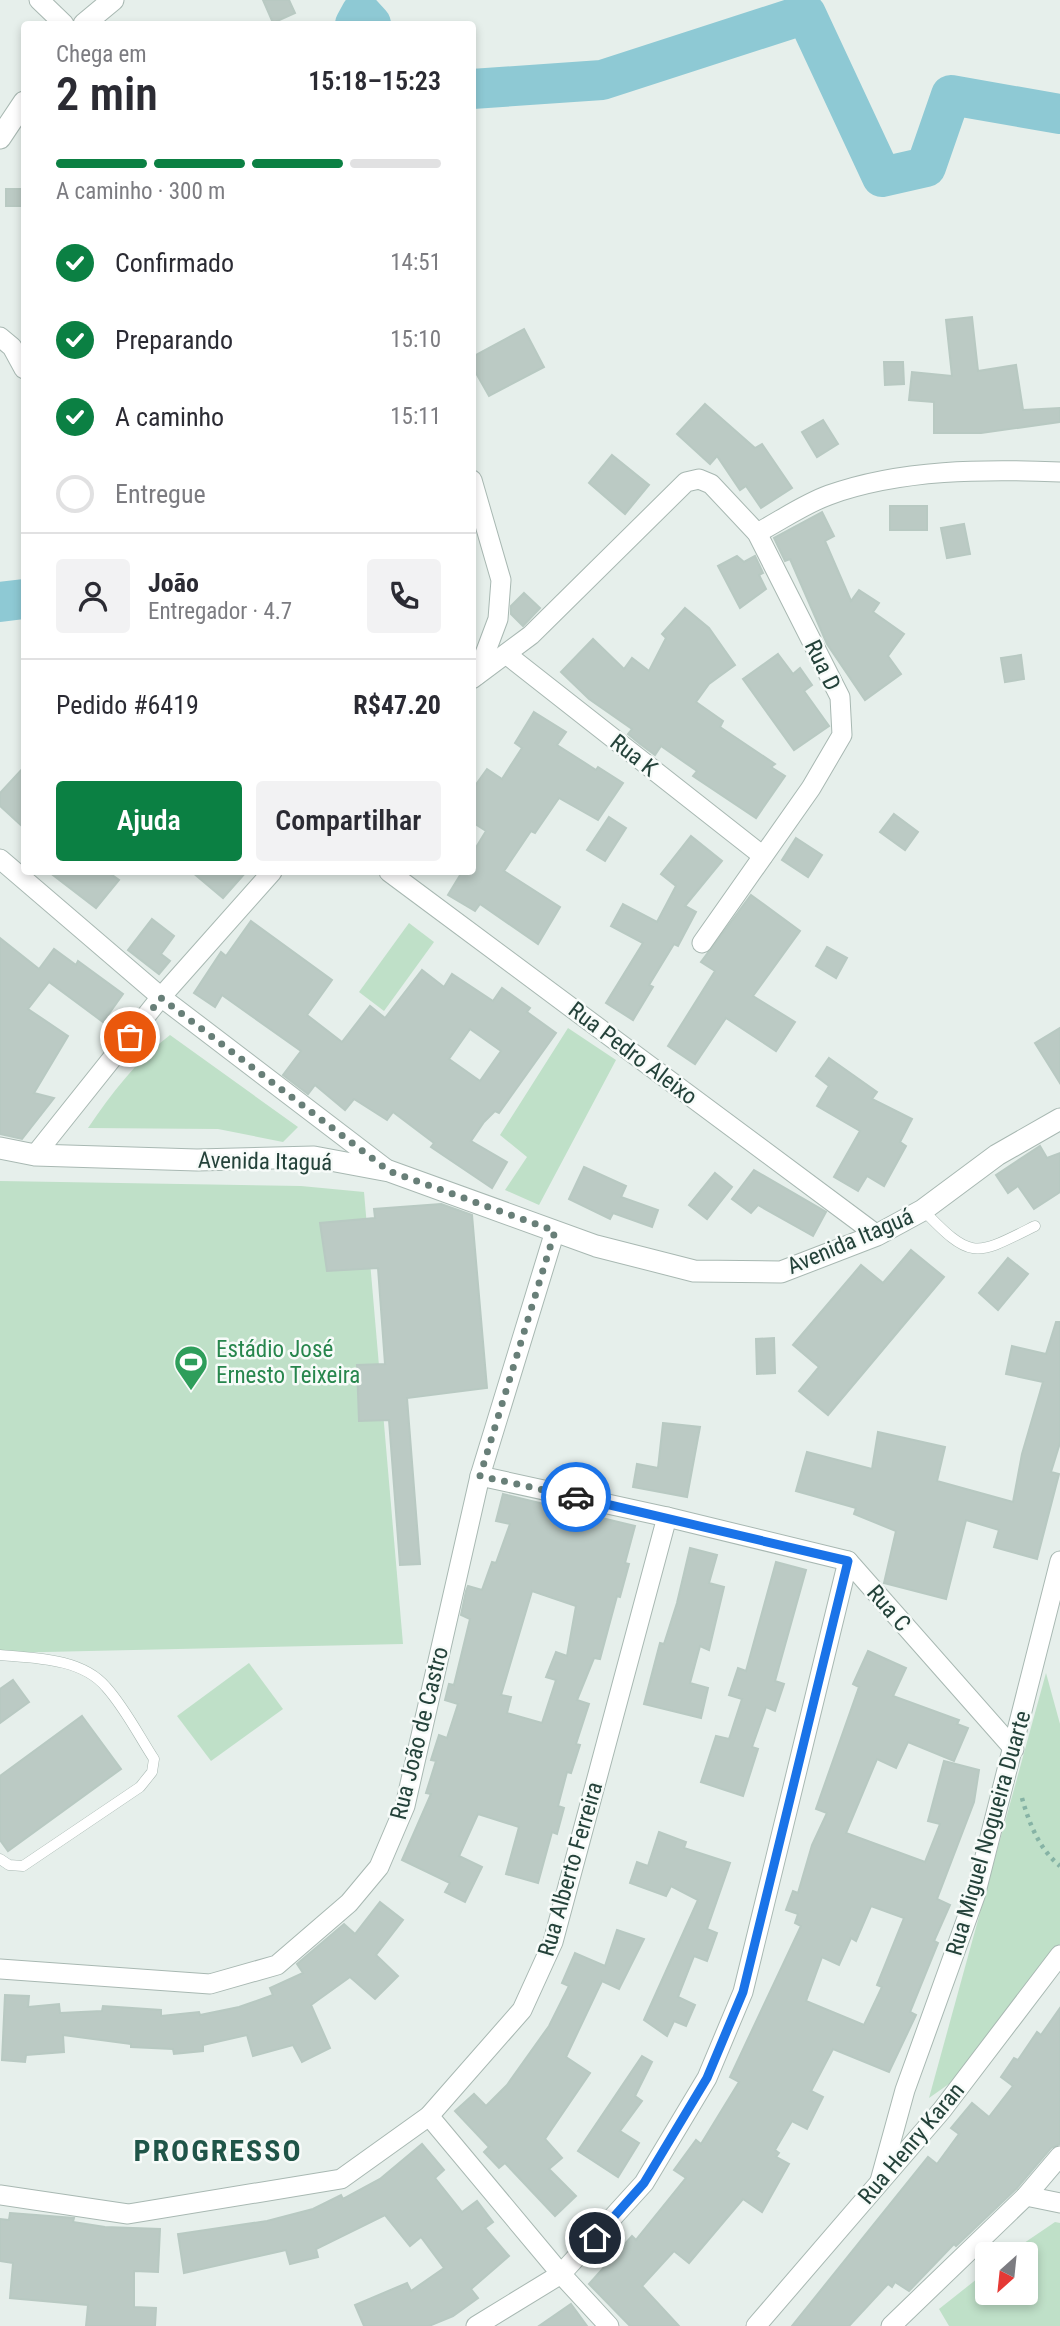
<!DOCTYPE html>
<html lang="pt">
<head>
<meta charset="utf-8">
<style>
	:root { --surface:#fff; --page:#f2f2f3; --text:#2b2b33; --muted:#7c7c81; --line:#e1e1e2; --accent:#0b8043 }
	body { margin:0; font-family:"Roboto Condensed",sans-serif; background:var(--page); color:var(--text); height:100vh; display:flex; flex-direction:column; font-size:26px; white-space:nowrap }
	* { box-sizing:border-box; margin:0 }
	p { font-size:23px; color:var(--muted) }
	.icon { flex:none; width:38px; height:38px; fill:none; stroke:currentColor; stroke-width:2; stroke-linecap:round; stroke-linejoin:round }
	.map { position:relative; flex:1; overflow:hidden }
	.drawer { position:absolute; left:21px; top:21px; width:455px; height:854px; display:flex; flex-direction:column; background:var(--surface); border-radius:7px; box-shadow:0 4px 10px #0003 }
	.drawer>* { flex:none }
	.needle { width:46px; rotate:207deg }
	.fabs { position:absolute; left:975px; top:2242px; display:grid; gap:14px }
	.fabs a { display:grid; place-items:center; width:63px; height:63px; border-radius:7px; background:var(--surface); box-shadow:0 4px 10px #0003; font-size:35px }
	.pin { position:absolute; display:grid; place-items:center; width:60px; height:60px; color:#fff; margin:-30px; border:4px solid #fff; border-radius:50%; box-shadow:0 2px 7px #0007 }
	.courier { position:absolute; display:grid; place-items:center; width:70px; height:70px; margin:-35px; border:5px solid #1a73e8; border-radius:50%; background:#fff; color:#222; box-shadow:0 2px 9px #0007 }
	.overview em { font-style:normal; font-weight:600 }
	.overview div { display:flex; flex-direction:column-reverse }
	.overview { display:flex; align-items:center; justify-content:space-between; height:119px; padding:0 35px }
	h1 { font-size:46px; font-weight:600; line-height:52px }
	.bar { display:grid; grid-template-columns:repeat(4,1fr); gap:10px 7px; align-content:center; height:84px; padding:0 35px }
	.bar i { height:9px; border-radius:5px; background:var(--line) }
	.bar .current { background:var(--accent) }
	.bar p { grid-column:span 4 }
	.line { display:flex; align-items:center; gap:18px; padding:0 35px; border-top:2px solid var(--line) }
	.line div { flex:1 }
	.round { display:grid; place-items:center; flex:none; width:74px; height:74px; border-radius:7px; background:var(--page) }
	ol { padding:0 35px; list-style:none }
	li { display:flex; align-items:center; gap:21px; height:77px }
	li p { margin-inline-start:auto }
	li .icon { padding:7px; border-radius:50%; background:var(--accent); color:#fff; stroke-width:4 }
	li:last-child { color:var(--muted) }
	li i { width:38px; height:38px; border:4px solid var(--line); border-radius:50% }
	.cta { display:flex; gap:14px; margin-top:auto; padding:14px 35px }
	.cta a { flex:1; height:80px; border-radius:7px; background:var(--accent); color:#fff; font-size:28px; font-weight:600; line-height:80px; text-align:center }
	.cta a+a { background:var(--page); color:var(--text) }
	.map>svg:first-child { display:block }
</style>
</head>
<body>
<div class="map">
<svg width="1060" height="2326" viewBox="0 0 1060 2326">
	<rect width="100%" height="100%" fill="#e6efeb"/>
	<g fill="#bfe0c8">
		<path d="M409,923L434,942L384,1011L359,992Z"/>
		<path d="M568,1028L616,1060L539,1205L505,1190L527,1157L500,1135Z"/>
		<path d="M170,1035L298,1127L283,1142L218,1129L88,1128C112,1093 136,1061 170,1035Z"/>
		<path d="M0,1181L301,1186L364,1192L403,1644L0,1653Z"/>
		<path d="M249,1663L283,1709L211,1761L177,1716Z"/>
		<path d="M1046,1673L1060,1724V1944L963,2074L929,2098Z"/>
		<path d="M1055,2222L1060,2223V2326H949L939,2309L987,2271V2292H1026V2254H1008Z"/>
	</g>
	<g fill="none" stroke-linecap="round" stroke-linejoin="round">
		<g stroke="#8ec9d4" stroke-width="40">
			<path d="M355,24L361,13L371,24"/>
			<path d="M472,89L602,80L806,14L882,177L926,167L951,95L1060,114"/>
			<path d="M0,602L24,599"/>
		</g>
	</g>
	<g fill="#bbcac4" stroke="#b8c9c2" stroke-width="2" fill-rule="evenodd">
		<path d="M263,0H289L295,13L273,23Z"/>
		<rect x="6" y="189" width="18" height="17"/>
		<path d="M972,317L978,371L1016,365L1023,410L1060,408V422L981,433H934V402L909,400L912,372L952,376L946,320Z"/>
		<path d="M524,329L544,367L489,396L472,366V357Z"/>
		<path d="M884,362H903L904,384L885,385Z"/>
		<path d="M705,404L755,448L762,444L792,488L761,508L746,486L740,490L717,456L710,464L677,434Z"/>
		<path d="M823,420L838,444L817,457L802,432Z"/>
		<path d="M612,455L649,485L625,514L589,483Z"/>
		<rect x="890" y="506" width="37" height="24"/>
		<path d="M822,512L834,536L825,541L851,601L859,590L879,603L873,612L904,634L888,656L901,674L865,700L827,644L790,559L785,561L774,538Z"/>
		<path d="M964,524L970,554L947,558L941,528Z"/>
		<path d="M737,556L744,562L755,556L763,573L759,575L766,589L740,608L718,566Z"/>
		<path d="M524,593L540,608L523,626L511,614V606Z"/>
		<path d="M685,608L709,628L735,665L709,684L696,702L723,721L720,727L775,764L771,767L785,776L756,818L693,776L697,771L661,746L655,755L640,744L628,734L632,729L589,699L561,672L593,639L624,669L632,658L649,671L666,638L662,634Z"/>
		<path d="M778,654L793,674L800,668L812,685L804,691L829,726L794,750L743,679Z"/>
		<path d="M1021,655L1024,679L1005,682L1001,658Z"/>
		<path d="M534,712L566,732L557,745L596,770L598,767L623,783L598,820L559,798L535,833L531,831L504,871L560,907L538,944L480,904L475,911L448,895L462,872H472V854L486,831L472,822V790L487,769L502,779L522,748L515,743Z"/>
		<path d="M24,767V828L0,806V793Z"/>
		<path d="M894,814L918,832L905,850L880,832Z"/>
		<path d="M609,817L626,828L605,861L587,850Z"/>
		<path d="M691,836L722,861L685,906L696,912L678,946L674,944L649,985L653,987L633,1020L606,1003L643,943L611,926L623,904L657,922L676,886L661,874Z"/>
		<path d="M796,838L822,855L808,877L782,860Z"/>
		<path d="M49,872H108L119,880L96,908Z"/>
		<path d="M192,872H246L223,898Z"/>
		<path d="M751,895L800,931L753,996L795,1022L776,1051L726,1018L695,1064L668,1046L715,971L701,962Z"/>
		<path d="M152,919L174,936L161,954L170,961L159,974L128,950Z"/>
		<path d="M251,921L332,980L307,1015L342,1042L370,1006L385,1018L422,970L444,987L452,974L493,1001L502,988L530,1008L527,1012L556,1033L499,1113L495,1111L484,1122L471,1141L507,1162L492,1188L431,1147L434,1143L393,1112L387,1120L354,1099L345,1110L315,1085L308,1094L283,1075L301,1051L222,995L215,1007L194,993L221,952L226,956ZM470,1029L501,1051L480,1081L449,1059Z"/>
		<path d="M0,938L39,969L54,949L76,965L78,961L123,994L103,1022L49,982L28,1009L68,1036L34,1093L54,1098L22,1139L0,1134Z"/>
		<path d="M827,947L847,958L836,978L816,966Z"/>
		<path d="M1060,1028V1083L1035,1043Z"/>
		<path d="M829,1058L877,1092L872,1099L912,1119L900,1142L906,1146L884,1186L867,1176L858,1191L834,1177L860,1131L817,1106L829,1086L816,1076Z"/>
		<path d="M1040,1146L1047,1158L1060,1153V1192L1034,1209L1018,1186L1008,1193L996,1175Z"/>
		<path d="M584,1167L626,1186L621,1197L658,1210L652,1227L613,1213L610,1219L569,1199Z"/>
		<path d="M754,1170L826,1212L813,1236L758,1205L751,1213L732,1199Z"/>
		<path d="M715,1173L732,1187L707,1219L689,1205Z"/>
		<path d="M441,1204L472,1215L487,1388L407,1398L420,1564L400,1565L389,1420L359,1421L357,1365L385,1364L378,1268L327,1271L320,1223L375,1218L374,1209Z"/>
		<path d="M911,1250L944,1277L828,1415L799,1391L819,1367L793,1345L861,1265L883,1283Z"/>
		<path d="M1008,1258L1028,1274L998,1310L979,1293Z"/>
		<path d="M1056,1322H1060V1443L1051,1472L1059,1474L1037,1559L994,1547L999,1530L966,1520L946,1599L884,1583L896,1531L854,1514L856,1508L796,1491L807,1452L872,1469L878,1432L945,1447L937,1481L1013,1502L1022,1454L1043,1382L1006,1374L1012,1346L1046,1354Z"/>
		<path d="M774,1338L775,1373L757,1374L756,1339Z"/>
		<path d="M663,1423L700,1427L687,1497L633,1487L637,1464L658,1468Z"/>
		<path d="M503,1494L635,1526L625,1563L629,1564L620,1597L617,1596L600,1659L594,1658L577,1700L589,1704L576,1744L580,1745L571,1773L567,1772L558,1806L564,1808L557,1834L552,1832L538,1883L506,1874L519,1827L478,1814L459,1856L482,1867L465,1902L445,1892L450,1883L402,1860L431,1794L426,1793L436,1761L431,1760L439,1735L447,1738L458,1704L445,1700L449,1684L454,1685L470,1619L461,1615L466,1591L468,1586L482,1590L492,1562L496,1563L510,1524L496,1521ZM532,1591L576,1606L567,1656L556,1652L546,1677L556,1680L542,1723L507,1713L511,1697L501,1695Z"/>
		<path d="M690,1548L717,1555L709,1583L724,1587L709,1650L700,1646L690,1683L708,1688L701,1718L644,1704L660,1643L664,1644L677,1603Z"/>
		<path d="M776,1562L806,1570L775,1681L784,1684L775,1711L766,1707L752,1747L758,1749L743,1796L701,1782L716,1736L729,1739L742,1699L729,1695L738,1668L746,1671Z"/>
		<path d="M868,1651L906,1668L893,1696L959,1720L957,1724L968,1728L954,1761L908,1742L896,1768L877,1759L846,1833L925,1862L940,1824L928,1821L944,1761L979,1770L974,1802L937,1899L950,1905L934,1941L938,1943L910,2012L916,2015L889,2072L833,2049L811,2091L823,2097L807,2129L792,2121L775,2150L779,2153L776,2157L789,2164L762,2212L743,2199L689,2263L674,2251L642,2286L679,2326H630L589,2284L632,2236L636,2240L686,2178L674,2170L696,2140L701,2144L739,2082L730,2077L801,1926L795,1923L798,1914L786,1910L793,1891L798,1893L812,1845L827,1813L816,1809L859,1687L853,1684ZM871,1906L904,1918L877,1985L882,1987L864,2025L806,2001L822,1957L839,1965L851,1938L856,1941Z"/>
		<path d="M13,1680L29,1702L0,1723V1689Z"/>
		<path d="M82,1716L121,1769L8,1851L0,1840V1776Z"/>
		<path d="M659,1832L686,1842L684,1848L730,1863L707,1929L717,1933L707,1961L694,1956L678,1997L695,2005L686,2026L674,2021L667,2036L644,2020L698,1900L671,1886L666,1896L630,1883L637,1862L648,1866Z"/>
		<path d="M380,1902L403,1920L376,1955L398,1976L375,1999L350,1977L311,2005L330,2048L302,2062L293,2045L253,2056L247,2035L203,2045V2051L174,2054L173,2049L131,2047V2044L63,2035L64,2052L26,2055L25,2062L2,2060L5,1995L29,1996L28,2007L59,2004L60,2013L102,2011L103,2006L161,2010V2016L199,2012L200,2015L239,2007L273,1995L270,1988L303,1973L297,1964L344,1924L355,1934Z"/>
		<path d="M617,1930L644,1939L619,1989L602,1981L566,2057L590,2073L545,2139L562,2158L549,2169L576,2196L555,2216L505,2163L499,2168L484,2152L489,2147L455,2111L474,2094L486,2106L507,2085L549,2026L569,1986L562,1983L575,1953L605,1966Z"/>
		<path d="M1060,2008V2144L1051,2148L1017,2188L956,2246L954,2244L909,2291L895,2282L892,2287L888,2284L849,2326H792L928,2157L937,2164L959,2134L951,2128L972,2103L989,2117L1013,2086L1001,2077L1014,2058L1018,2060L1037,2032L1041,2035Z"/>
		<path d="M642,2056L652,2062L635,2096L642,2101L620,2131L639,2143L618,2177L578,2151Z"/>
		<path d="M422,2144L444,2170L435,2178L462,2212L477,2201L493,2222L485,2228L509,2256L471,2289L478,2298L453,2316L429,2326H364L355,2305L407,2283L411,2291L444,2268L421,2237L410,2246L385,2215L316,2249L318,2257L290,2264L286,2250L184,2273L178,2234L267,2221L313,2209L341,2195L343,2199L380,2179Z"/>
		<path d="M10,2213L74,2218L73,2222L105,2227L160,2229L158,2272L134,2271V2307L156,2308L155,2326H86L88,2305L10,2298L13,2263L0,2261V2219L9,2220Z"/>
		<path d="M571,2304L587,2326H539Z"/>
	</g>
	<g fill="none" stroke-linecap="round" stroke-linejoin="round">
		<g stroke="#a8b8b2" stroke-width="11">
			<g id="service">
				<path d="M923,1210C972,1261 975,1256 1035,1226"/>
				<path d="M0,1655C34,1658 82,1658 106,1687C125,1708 139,1736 154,1759L152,1772L140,1787L23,1866L9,1865L0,1859"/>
			</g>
		</g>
		<g stroke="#a8b8b2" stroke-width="21">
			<g id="minor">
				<path d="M39,0L64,24"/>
				<path d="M0,337L12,347L24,369"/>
				<path d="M472,480L501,580L498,619L477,675"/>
				<path d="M757,533C780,521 804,504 829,495C901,469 985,469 1060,472"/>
				<path d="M506,654L763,856"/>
				<path d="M472,679L531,635L686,482L699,479L711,484L757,533L840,697L842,735L811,788L702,943"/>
				<path d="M0,859L161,997L389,1171"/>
				<path d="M389,872L877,1235"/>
				<path d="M35,1155L161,997L272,872"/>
				<path d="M480,1476L667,1517L848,1561L1014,1749"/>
				<path d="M0,1969L210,1984L277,1965L349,1903L379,1867L405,1806L480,1476L555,1231"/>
				<path d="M429,2116L561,2274L609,2326"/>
				<path d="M880,2181L905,2090L975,1896L1060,1561"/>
				<path d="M0,2195L128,2214L341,2179L429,2116L522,2010L553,1942L667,1517"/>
				<path d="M1026,2196L1060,2203"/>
				<path d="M476,2326L561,2274L644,2183L707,2078L743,1992L848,1561"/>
				<path d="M756,2326L942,2110L1060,1955"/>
				<path d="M891,2326L1026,2196L1060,2156"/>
			</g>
		</g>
		<g stroke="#a8b8b2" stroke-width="23">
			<g id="tertiary">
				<path d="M84,24L113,0"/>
				<path d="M0,138L24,102"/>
				<path d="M0,1148L35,1155L197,1160L314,1157L389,1171L596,1246L694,1271L781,1272L877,1235L923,1210L997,1155L1060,1119"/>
			</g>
		</g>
		<path stroke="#86b3a5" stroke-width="4.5" stroke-dasharray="3.5 5" stroke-linecap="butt" d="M1022,1798C1029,1823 1039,1849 1060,1866"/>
		<use href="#service" stroke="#fff" stroke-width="10"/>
		<use href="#minor" stroke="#fff" stroke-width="19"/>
		<use href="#tertiary" stroke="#fff" stroke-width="21"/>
	</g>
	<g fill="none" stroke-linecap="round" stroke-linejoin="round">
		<path stroke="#687f78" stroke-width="7" stroke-dasharray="0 12.6" d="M130,1037L161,998L389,1171L555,1231L480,1476L576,1497"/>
		<path stroke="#1a73e8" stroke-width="9" d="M576,1497L848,1561L743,1992L707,2078L644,2183L595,2238"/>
	</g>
	<defs>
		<g id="stadium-pin" transform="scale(1.75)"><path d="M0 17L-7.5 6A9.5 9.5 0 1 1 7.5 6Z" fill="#2e9e5b" stroke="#f7fbf9"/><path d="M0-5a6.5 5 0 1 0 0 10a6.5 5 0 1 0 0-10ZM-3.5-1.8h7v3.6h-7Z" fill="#fff"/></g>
	</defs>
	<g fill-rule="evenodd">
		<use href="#stadium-pin" x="191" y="1362"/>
	</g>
	<g text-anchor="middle" stroke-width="5" stroke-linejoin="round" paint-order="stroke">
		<g font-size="23" fill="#24423a" stroke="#f7fbf9">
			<text transform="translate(823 665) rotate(64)" y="8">Rua D</text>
			<text transform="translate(634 755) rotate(38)" y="8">Rua K</text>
			<text transform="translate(633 1053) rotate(37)" y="8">Rua Pedro Aleixo</text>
			<text transform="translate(265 1161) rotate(1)" y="8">Avenida Itaguá</text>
			<text transform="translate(850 1241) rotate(-23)" y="8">Avenida Itaguá</text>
			<text transform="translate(889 1608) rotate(49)" y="8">Rua C</text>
			<text transform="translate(419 1733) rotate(-76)" y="8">Rua João de Castro</text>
			<text transform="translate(988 1833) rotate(-74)" y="8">Rua Miguel Nogueira Duarte</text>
			<text transform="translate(570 1869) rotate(-74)" y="8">Rua Alberto Ferreira</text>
			<text transform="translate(911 2143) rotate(-50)" y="8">Rua Henry Karan</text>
		</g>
		<g font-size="23" fill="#27864d" stroke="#f7fbf9" text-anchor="start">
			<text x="216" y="1357">Estádio José<tspan x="216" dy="26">Ernesto Teixeira</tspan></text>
		</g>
		<g font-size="30" font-weight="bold" letter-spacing="2" fill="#1f5548" stroke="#f7fbf9">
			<text x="218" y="2161">PROGRESSO</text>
		</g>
	</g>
</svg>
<div class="fabs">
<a><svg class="needle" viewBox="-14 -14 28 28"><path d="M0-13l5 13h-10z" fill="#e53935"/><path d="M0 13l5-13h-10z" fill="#7c7c81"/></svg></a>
</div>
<div class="pin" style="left:130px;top:1037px;background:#ea580c"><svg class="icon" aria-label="bag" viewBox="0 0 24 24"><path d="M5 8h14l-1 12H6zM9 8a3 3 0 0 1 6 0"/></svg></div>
<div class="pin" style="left:595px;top:2238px;background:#1f2937"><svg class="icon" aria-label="home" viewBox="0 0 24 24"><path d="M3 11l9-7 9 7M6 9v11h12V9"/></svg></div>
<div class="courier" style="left:576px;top:1497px"><svg class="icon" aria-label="car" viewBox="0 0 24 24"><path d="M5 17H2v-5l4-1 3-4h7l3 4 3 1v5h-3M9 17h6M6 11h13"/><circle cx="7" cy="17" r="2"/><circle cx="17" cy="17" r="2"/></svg></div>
<section class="drawer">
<div class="overview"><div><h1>2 min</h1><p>Chega em</p></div><em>15:18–15:23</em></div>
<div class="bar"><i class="current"></i><i class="current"></i><i class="current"></i><i></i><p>A caminho · 300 m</p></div>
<ol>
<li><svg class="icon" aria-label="check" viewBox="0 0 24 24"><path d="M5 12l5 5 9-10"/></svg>Confirmado<p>14:51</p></li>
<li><svg class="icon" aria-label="check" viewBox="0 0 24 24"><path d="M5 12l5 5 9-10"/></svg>Preparando<p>15:10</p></li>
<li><svg class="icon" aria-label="check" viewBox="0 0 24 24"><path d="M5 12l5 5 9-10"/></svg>A caminho<p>15:11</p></li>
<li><i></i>Entregue</li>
</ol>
<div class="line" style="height:126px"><a class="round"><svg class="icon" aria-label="person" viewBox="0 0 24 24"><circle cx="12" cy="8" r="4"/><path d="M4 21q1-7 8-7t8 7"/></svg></a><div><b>João</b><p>Entregador · 4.7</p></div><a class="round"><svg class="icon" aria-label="phone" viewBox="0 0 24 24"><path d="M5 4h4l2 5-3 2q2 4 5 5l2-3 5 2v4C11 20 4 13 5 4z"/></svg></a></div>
<div class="line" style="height:91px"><div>Pedido #6419</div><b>R$47.20</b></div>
<div class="cta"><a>Ajuda</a><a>Compartilhar</a></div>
</section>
</div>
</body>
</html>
